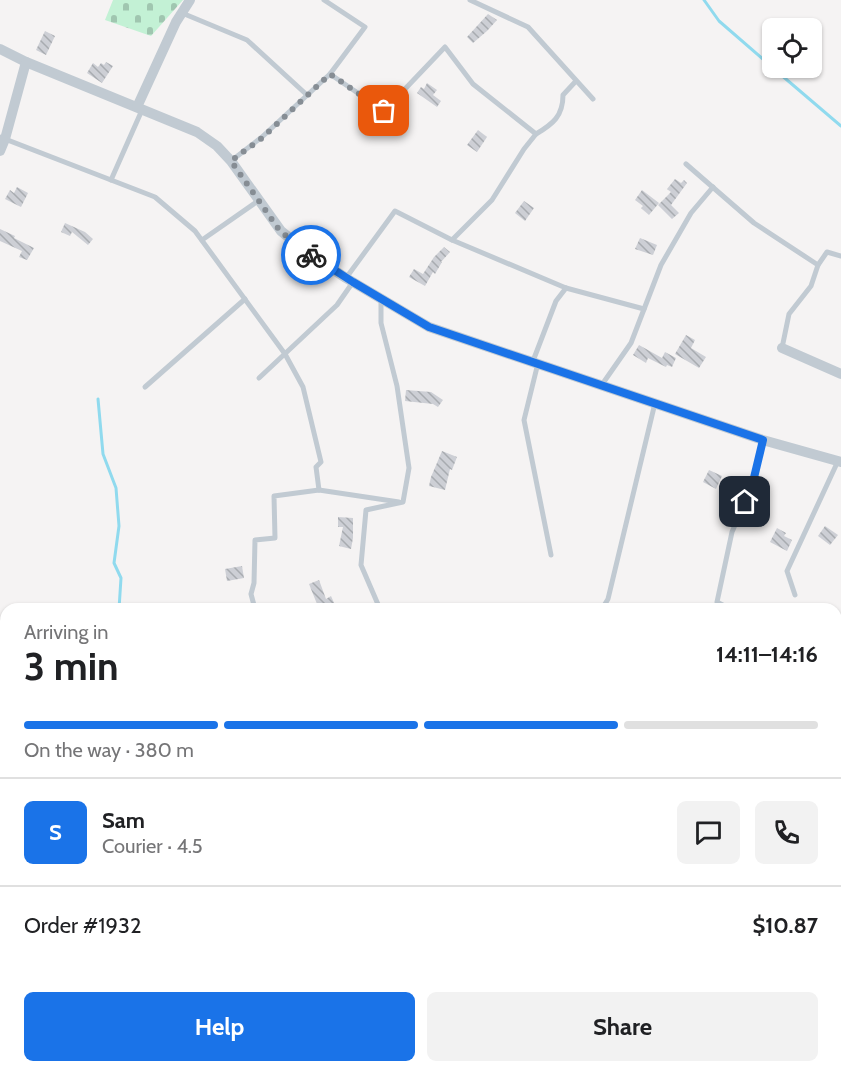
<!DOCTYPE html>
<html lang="en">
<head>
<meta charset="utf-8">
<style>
	:root { --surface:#fff; --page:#f2f2f2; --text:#202124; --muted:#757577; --line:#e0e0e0; --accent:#1a73e8 }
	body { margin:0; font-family:Cabin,sans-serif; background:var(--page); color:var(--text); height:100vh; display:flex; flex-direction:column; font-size:22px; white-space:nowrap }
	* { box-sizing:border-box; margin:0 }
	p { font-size:20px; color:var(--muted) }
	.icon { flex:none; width:33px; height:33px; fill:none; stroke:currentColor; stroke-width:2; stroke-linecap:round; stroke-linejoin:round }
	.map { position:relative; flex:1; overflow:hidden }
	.sheet { position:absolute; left:0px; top:603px; width:842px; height:470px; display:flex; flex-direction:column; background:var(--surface); border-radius:18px 18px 0 0; box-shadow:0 2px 4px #0004 }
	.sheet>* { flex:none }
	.fabs { position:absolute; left:762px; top:18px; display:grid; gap:12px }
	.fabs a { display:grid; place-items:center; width:60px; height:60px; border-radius:9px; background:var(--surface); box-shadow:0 2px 4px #0004; font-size:30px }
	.pin { position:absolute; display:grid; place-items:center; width:51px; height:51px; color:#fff; margin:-26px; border-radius:12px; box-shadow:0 3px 9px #0006 }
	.courier { position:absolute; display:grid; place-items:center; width:60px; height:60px; margin:-30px; border:4px solid #1a73e8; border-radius:50%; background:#fff; color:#222; box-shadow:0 2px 8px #0007 }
	.headline em { font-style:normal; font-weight:800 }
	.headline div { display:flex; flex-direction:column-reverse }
	.headline { display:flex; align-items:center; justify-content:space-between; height:102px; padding:0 24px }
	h1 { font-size:39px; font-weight:800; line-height:45px }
	.bar { display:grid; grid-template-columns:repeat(4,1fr); gap:9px 6px; align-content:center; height:72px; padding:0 24px }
	.bar i { height:8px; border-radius:4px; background:var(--line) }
	.bar .on { background:var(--accent) }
	.bar p { grid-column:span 4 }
	.line { display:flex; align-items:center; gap:15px; padding:0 24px; border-top:2px solid var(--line) }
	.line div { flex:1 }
	.round { display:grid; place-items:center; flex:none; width:63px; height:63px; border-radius:9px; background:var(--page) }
	.cta { display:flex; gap:12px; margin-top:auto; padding:12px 24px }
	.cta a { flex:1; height:69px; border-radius:9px; background:var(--accent); color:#fff; font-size:24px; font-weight:800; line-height:69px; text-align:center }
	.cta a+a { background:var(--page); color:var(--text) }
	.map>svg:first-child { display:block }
</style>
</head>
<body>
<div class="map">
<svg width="841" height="1072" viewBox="0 0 841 1072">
	<defs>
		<pattern id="cemetery-stones" width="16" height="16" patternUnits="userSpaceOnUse" patternTransform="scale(1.5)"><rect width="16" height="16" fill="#c3f1d5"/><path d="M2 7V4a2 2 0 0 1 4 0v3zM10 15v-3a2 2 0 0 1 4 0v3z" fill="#a0c6b0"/></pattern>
		<pattern id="building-back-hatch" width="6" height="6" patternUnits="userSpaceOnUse" patternTransform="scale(1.5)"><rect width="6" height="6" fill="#cdcfd5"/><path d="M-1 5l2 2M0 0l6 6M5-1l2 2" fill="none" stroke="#a8abb0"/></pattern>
	</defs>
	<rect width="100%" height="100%" fill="#f5f3f3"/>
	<path fill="url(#cemetery-stones)" d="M113,0H183L151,36L105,20Z"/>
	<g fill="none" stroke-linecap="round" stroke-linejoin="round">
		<g stroke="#90daee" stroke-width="3">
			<path d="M704,0L719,21L772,67"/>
			<path d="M773,68L841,126"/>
			<path d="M98,399L103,454L116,488L119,526L114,563L121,578L119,609"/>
			<path d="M0,900L6,899"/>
		</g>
		<g stroke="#90daee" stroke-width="18">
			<path d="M181,1066L195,1072"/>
			<path d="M7,1072L9,1066"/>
		</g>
	</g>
	<g fill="url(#building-back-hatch)">
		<path d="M488,14L497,20L487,31L473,43L467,37Z"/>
		<path d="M45,31L55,36L46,55L36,50Z"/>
		<path d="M106,62L113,66L102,83L87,73L93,63L98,67L101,63L104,65Z"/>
		<path d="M427,83L437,90L433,95L441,101L437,107L417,93L421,87L424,89Z"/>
		<path d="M478,130L487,137L477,152L467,145Z"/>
		<path d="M675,179L681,183L684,180L687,183L671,205L679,213L672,219L658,205L671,192L667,189Z"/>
		<path d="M17,187L28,193L21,207L5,199L10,190L14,193Z"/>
		<path d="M642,190L659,203L649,215L641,208L643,206L635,200Z"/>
		<path d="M524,201L534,208L525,221L515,213Z"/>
		<path d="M65,223L85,232L93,239L88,245L72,232L70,236L61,232Z"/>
		<path d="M0,229L15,236L14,238L34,248L27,260L19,257L22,251L0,241Z"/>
		<path d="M640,238L657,245L653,255L635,249Z"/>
		<path d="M444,247L450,252L441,262H442L435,274L433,272L425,286L409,277L414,269L423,274L434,257Z"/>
		<path d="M686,335L695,340L691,348L706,357L699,368L675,354Z"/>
		<path d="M639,345L662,358L665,352L676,358L672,367L667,365L666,367L648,358L646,363L633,355Z"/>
		<path d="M406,390L431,392L443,400L438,407L433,404L405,401Z"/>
		<path d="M442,451L457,457L452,470L450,469L445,490L429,486L431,477Z"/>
		<path d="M709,470L722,476L716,489L703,482Z"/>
		<path d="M338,517L353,518V538L351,549L339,546L343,527H338Z"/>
		<path d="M825,526L838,535L830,545L818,536Z"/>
		<path d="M777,528L786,533L784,536L792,540L787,551L770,542Z"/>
		<path d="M242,566L244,578L227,581L225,569Z"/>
		<path d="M319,580L326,599L331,596L335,605L325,609H319L309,584Z"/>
	</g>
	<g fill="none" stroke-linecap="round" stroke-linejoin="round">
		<g stroke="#c1cad2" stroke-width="5">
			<path d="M470,0L528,27L593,99"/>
			<path d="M182,13L247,40L307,95"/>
			<path d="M330,74L384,111L445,47L473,84L536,134L524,149L492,200L452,240L395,211L346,278"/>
			<path d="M536,134C553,124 563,116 563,95L576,81"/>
			<path d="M0,137L155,197L195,231L285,354L303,387L321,462L316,467L319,490"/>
			<path d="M231,161L262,137L330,74L365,27L324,0"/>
			<path d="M686,164L754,223L818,265L827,252L841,256"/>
			<path d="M111,180L142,110"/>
			<path d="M202,240L258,201"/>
			<path d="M452,240L566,288L644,309"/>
			<path d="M782,348L789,314L811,286L818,265"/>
			<path d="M533,361L556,301L566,288"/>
			<path d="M538,363L524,420L551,555"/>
			<path d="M259,378L337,305L353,282"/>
			<path d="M601,386L631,343L661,265L691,213L713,187"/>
			<path d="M145,387L245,299"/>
			<path d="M795,595L787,571L838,461"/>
			<path d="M255,609L251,594L254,583L255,540L275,538L274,496L319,490L399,502"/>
			<path d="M380,609L361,565L366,510L403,502L409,468L397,386L381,323V299"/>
			<path d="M602,609L608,599L655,403"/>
			<path d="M730,609L717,602L732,532L752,486L763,440"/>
			<path d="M507,1066L511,1072"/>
			<path d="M671,1066L674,1072"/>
		</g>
		<g stroke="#c1cad2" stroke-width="10">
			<path d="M0,49L26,62L197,132L217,146L231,161L281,231L308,253L346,278L429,327L763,440L841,462"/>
			<path d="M137,107L176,22L190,0"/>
			<path d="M0,151L5,139L26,62"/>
			<path d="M782,348L841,374"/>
			<path d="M836,745L841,740"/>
			<path d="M760,1066L764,1072"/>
			<path d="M485,1072L489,1066"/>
		</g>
	</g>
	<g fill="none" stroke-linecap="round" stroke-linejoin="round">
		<path stroke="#868d94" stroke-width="6" stroke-dasharray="0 10.8" d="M311,255L280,231L231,161L262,138L330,74L384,111"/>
		<path stroke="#1a73e8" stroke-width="8" d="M311,255L353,282L429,327L763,440L752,486L745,502"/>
	</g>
</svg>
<div class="fabs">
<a><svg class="icon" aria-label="locate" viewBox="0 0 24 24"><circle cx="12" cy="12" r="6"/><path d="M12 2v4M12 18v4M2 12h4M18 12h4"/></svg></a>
</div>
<div class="pin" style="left:384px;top:111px;background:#ea580c"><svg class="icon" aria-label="bag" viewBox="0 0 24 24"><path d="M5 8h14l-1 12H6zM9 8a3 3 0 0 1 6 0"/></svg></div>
<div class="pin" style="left:745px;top:502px;background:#1f2937"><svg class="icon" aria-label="home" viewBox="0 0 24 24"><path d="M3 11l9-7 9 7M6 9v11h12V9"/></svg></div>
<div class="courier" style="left:311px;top:255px"><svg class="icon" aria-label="bike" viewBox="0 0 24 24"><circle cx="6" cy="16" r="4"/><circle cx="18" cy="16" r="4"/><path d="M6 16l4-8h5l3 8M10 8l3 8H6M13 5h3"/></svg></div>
<section class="sheet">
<div class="headline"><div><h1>3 min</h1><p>Arriving in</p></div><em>14:11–14:16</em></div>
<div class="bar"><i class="on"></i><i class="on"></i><i class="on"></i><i></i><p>On the way · 380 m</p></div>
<div class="line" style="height:108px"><b class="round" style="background:var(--accent);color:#fff">S</b><div><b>Sam</b><p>Courier · 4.5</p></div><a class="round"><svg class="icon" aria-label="chat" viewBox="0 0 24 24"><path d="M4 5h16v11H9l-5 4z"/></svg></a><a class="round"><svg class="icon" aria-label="phone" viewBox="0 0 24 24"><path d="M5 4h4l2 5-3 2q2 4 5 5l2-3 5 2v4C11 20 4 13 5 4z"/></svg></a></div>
<div class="line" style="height:78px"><div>Order #1932</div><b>$10.87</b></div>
<div class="cta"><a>Help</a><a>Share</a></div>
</section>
</div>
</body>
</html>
